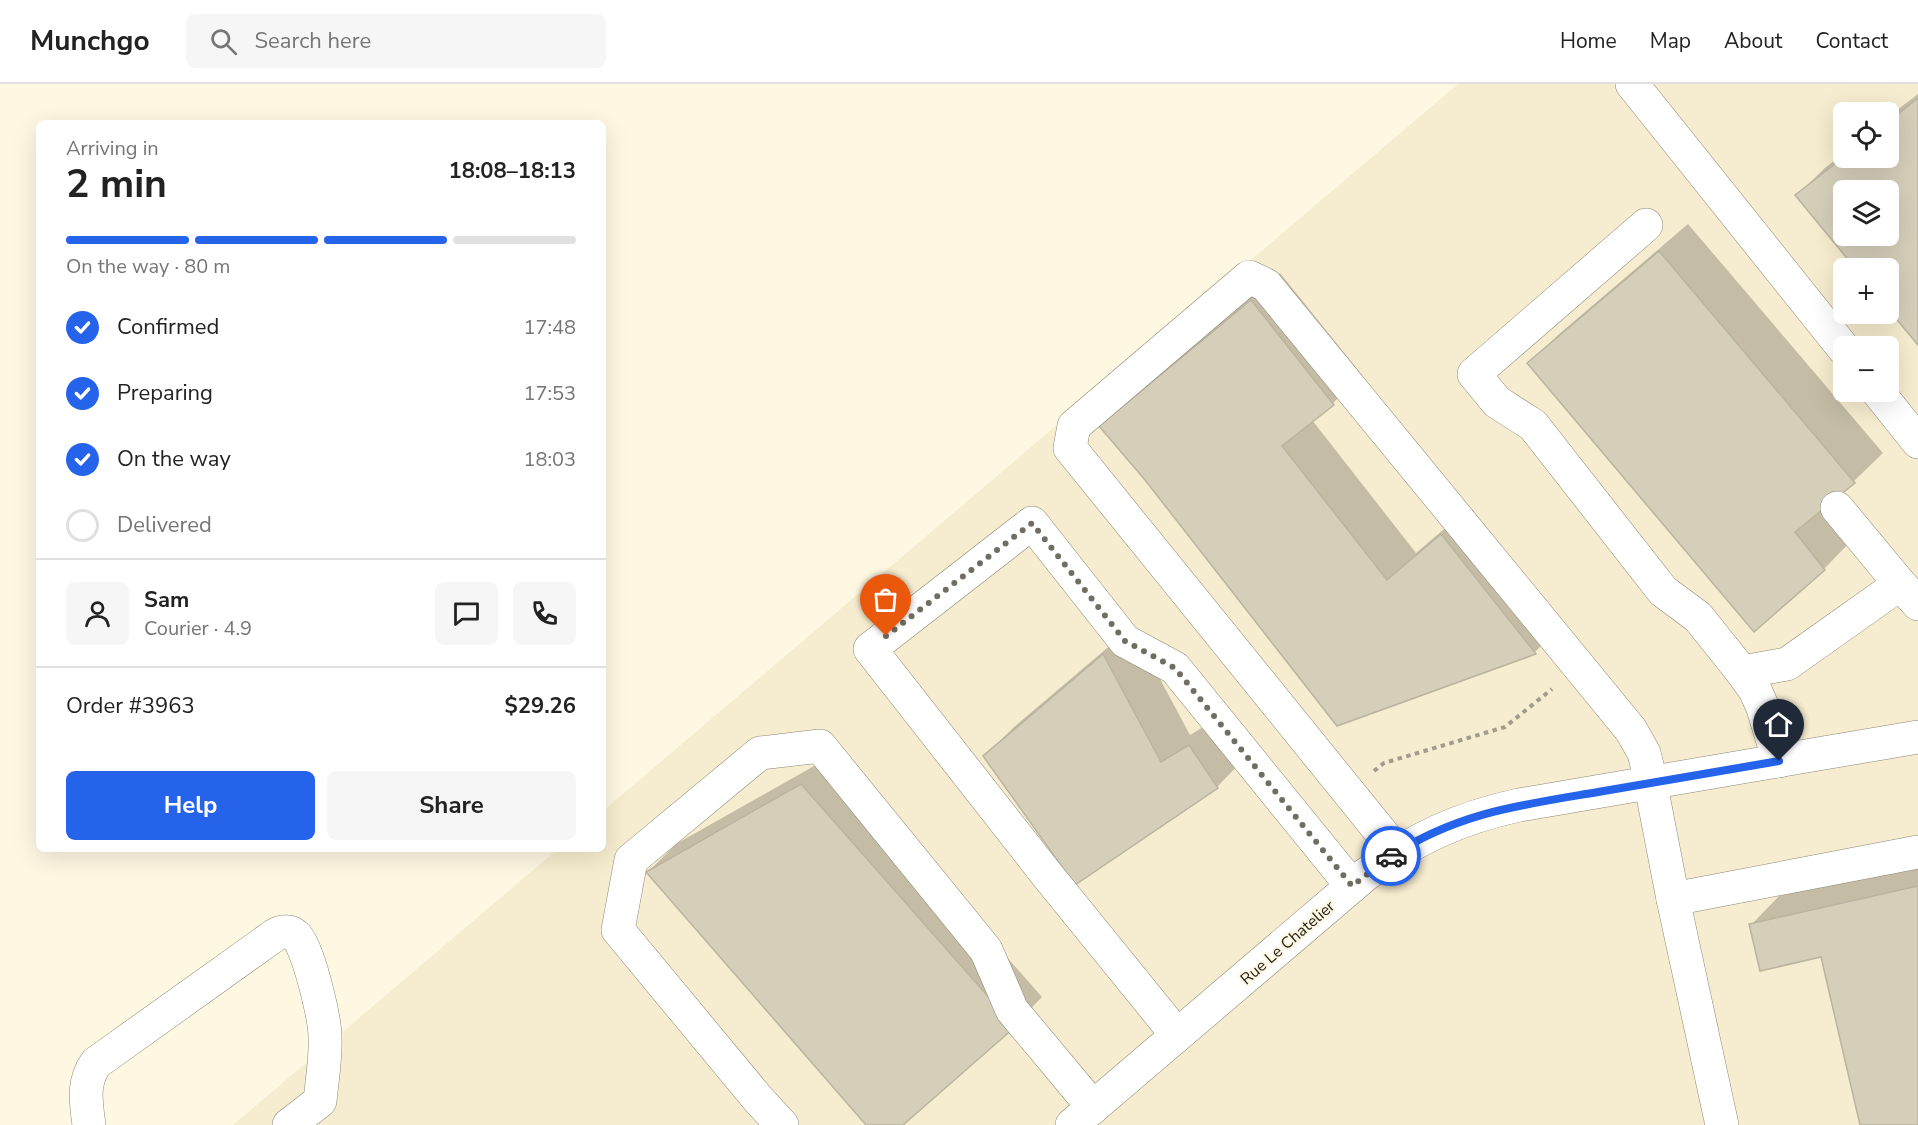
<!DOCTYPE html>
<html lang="en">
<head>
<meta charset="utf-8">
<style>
	:root { --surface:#fff; --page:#f6f6f6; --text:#222; --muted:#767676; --line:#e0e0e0; --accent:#2563eb }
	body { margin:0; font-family:"Nunito Sans",sans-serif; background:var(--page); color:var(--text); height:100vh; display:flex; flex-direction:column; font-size:22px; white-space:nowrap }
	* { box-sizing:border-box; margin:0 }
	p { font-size:20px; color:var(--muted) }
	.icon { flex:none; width:33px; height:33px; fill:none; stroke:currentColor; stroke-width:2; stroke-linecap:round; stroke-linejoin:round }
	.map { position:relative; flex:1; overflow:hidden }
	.sheet { position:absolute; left:36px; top:36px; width:570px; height:732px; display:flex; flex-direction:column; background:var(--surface); border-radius:9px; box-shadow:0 6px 24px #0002 }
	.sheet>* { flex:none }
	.controls { position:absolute; left:1833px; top:18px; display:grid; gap:12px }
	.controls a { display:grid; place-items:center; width:66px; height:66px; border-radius:9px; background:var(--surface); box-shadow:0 6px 24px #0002; font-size:30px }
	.pin { position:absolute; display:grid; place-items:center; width:51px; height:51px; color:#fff; margin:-62px -26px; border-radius:50% 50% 50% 0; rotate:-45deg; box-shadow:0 0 6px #0007 }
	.pin .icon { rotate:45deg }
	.courier { position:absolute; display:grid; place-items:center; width:60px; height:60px; margin:-30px; border:4px solid #2563eb; border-radius:50%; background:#fff; color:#222; box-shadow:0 2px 8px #0007 }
	.head em { font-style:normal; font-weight:700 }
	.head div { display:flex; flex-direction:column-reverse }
	.head { display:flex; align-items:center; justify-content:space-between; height:102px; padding:0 30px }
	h1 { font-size:39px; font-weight:700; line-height:45px }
	.bar { display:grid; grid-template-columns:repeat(4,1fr); gap:9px 6px; align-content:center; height:72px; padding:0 30px }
	.bar i { height:8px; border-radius:4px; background:var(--line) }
	.bar .current { background:var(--accent) }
	.bar p { grid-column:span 4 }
	.line { display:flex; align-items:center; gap:15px; padding:0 30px; border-top:2px solid var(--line) }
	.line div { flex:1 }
	.round { display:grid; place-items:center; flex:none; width:63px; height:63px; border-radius:9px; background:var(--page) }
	ol { padding:0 30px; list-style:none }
	li { display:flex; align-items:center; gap:18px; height:66px }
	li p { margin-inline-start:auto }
	li .icon { padding:6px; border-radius:50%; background:var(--accent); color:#fff; stroke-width:4 }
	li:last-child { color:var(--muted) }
	li i { width:33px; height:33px; border:3px solid var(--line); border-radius:50% }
	.cta { display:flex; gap:12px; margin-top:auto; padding:12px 30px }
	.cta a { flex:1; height:69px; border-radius:9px; background:var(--accent); color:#fff; font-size:24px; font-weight:700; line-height:69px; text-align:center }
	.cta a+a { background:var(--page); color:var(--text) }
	header { display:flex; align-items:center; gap:36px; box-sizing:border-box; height:84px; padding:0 30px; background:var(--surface); border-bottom:2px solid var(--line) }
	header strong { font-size:28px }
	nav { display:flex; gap:33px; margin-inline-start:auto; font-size:21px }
	.search { width:420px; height:54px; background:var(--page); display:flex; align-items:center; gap:15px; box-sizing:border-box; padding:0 21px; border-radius:9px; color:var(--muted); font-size:22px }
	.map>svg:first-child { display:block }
</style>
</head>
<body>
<header>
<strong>Munchgo</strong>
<div class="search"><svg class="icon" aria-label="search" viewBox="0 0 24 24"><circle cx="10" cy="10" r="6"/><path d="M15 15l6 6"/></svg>Search here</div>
<nav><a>Home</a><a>Map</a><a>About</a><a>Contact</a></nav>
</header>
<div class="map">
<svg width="1918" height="1041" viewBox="0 0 1918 1041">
	<rect width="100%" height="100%" fill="#fef7e2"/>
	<path fill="#f6eccf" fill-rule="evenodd" d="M1458,0H1918V1041H233L558,765H603V727ZM1844,28H1888V74H1844ZM1844,106H1888V152H1844ZM1844,184H1888V230H1844ZM1844,262H1888V308H1844Z"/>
	<g fill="#0003" fill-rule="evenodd">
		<path d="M1918,10V259L1888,184H1857L1797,111L1826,83L1844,69V74H1888V33ZM1844,106H1888V152H1844Z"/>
		<path d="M1688,140L1883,369L1854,397L1825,422L1852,456L1824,485L1529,280L1558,251Z"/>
		<path d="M1280,189L1362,291L1333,319L1312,336L1416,469L1470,423L1563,540L1535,568L1146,395L1101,342L1129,314Z"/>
		<path d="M1132,543L1190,651L1218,634L1245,674L1217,703L985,672L1014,643Z"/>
		<path d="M830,673L1042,913L1014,942L901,1041H868L648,788L676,760Z"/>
		<path d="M1918,780V1041H1861L1822,871L1751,841L1779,812Z"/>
	</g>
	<g fill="#d5cfba" stroke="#bab49f" stroke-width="1.5" fill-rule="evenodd">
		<path d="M1918,14V261L1888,225V184H1855L1795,111L1844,73L1888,74V38ZM1844,106H1888V152H1844Z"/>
		<path d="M1659,167L1855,399L1795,448L1825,486L1754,548L1527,279Z"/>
		<path d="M1251,216L1334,321L1282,362L1387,496L1441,450L1536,570L1337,642L1145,396L1099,342Z"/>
		<path d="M1103,570L1161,678L1189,661L1218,704L1075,801L983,672Z"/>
		<path d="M801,700L1015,943L903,1041H866L646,788Z"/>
		<path d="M1918,802V1041H1860L1821,873L1760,887L1749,840Z"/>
	</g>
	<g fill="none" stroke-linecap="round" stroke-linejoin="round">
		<g stroke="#8c8673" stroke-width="34">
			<g id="minor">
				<path d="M1632,0L1844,265"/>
				<path d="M1646,141L1474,290L1497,318L1533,341L1663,507L1698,533L1742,588L1755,606L1763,624L1779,677"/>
				<path d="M1878,308L1918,358"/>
				<path d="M1837,424L1900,500"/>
				<path d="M1742,588L1787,580L1900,500L1918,520"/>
				<path d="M1397,768L1070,364L1074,342L1249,193L1266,201L1631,646L1644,669L1647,681L1673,815L1722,1041"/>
				<path d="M1673,815L1918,768"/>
				<path d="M1177,951L1048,792L870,565L1032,439L1125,557L1175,584L1352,802"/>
				<path d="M89,1041C86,1018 82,999 96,979L275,851C282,847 290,846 296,852C308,862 325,935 325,953C326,974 322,996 320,1017L289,1041"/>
				<path d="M782,1041L758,1015L618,846L631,776L760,669L820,662L986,866L1012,926L1093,1023"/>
				<path d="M1072,1041L1365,791C1414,755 1459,734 1519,721L1918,653"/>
			</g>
		</g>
		<path stroke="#a19c8c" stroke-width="4" stroke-dasharray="4.5 4.5" stroke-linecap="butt" d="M1374,687L1384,679L1505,643L1552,605"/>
		<use href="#minor" stroke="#fff" stroke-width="33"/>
	</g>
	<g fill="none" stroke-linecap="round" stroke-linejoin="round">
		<path stroke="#726d61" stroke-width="6" stroke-dasharray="0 10.8" d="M886,552L1032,439L1125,557L1175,584L1352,802L1391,772"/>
		<path stroke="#2563eb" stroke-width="8" d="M1391,772C1459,728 1521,721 1598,708C1659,697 1719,687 1779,677"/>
	</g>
	<g text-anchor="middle" stroke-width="4.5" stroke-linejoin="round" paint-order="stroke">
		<g font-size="16" fill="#26231b" stroke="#fef7e2">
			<text transform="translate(1287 858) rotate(-41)" y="6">Rue Le Chatelier</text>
		</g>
	</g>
</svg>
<div class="controls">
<a><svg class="icon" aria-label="locate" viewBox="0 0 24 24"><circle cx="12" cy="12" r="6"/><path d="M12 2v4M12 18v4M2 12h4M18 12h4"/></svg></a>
<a><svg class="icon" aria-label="layers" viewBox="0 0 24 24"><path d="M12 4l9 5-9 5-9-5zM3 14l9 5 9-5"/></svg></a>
<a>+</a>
<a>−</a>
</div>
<div class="pin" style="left:886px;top:552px;background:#ea580c"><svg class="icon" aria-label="bag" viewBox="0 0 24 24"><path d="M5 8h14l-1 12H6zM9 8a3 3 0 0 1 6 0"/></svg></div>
<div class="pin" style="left:1779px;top:677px;background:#1f2937"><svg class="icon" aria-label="home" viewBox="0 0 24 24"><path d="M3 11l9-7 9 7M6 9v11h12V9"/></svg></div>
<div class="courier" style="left:1391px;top:772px"><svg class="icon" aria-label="car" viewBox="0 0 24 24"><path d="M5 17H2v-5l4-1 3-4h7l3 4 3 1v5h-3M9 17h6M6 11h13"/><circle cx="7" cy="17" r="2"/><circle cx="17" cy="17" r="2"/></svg></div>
<section class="sheet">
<div class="head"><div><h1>2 min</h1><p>Arriving in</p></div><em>18:08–18:13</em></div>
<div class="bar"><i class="current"></i><i class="current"></i><i class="current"></i><i></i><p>On the way · 80 m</p></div>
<ol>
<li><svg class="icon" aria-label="check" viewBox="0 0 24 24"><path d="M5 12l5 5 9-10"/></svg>Confirmed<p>17:48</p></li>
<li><svg class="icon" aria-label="check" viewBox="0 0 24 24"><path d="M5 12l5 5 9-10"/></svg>Preparing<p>17:53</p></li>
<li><svg class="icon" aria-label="check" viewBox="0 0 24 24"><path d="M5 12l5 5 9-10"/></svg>On the way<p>18:03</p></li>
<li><i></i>Delivered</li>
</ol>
<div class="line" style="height:108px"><a class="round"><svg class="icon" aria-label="person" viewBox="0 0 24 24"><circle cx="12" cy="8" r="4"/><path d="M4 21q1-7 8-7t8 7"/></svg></a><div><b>Sam</b><p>Courier · 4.9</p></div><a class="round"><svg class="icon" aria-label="chat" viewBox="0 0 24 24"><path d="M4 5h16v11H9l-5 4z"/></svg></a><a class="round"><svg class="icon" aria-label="phone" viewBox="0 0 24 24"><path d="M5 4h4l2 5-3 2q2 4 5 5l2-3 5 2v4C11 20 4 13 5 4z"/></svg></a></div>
<div class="line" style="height:78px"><div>Order #3963</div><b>$29.26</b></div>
<div class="cta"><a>Help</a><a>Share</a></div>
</section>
</div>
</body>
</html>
